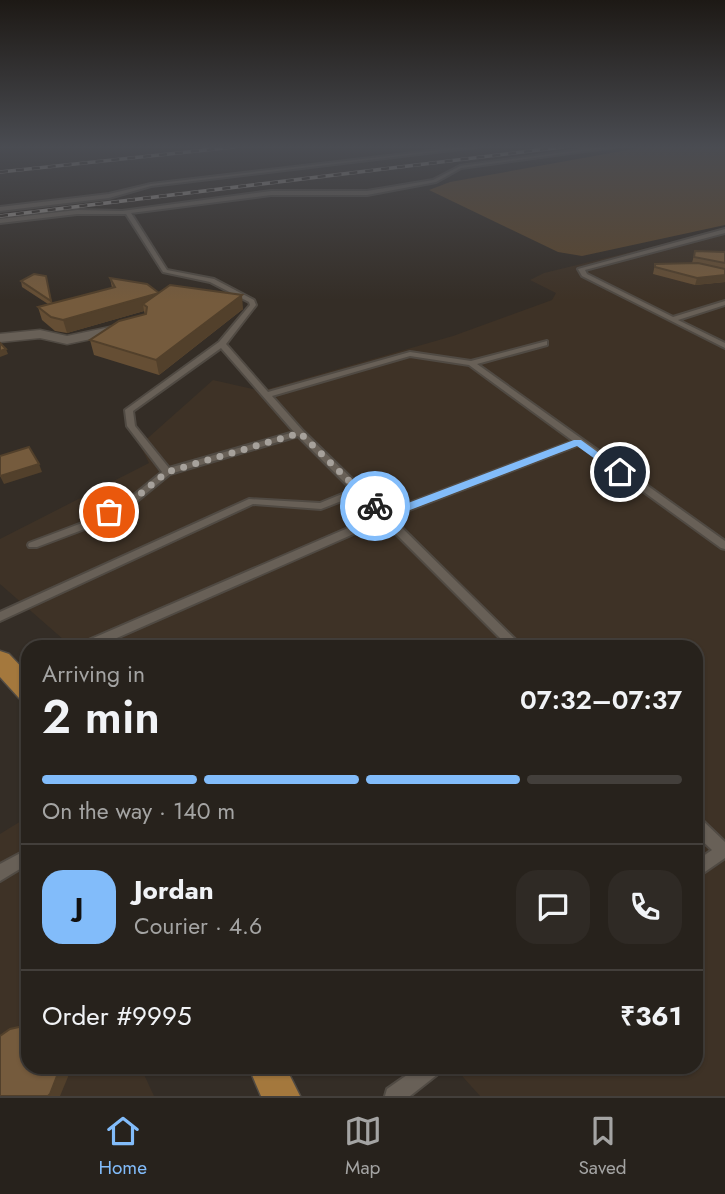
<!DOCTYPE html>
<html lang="en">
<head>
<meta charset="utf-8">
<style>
	:root { --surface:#27221c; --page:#2f2a25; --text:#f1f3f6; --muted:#a4a4a3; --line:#433f3b; --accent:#82bcfa }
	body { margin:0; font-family:Jost,sans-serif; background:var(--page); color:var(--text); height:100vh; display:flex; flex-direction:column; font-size:26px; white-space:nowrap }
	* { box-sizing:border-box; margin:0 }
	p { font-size:23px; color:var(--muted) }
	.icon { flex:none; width:38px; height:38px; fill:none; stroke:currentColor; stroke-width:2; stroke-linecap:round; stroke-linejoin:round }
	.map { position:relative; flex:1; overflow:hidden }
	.details { position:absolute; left:21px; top:640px; width:682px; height:434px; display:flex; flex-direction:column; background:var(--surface); border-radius:21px; box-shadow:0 2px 5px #0004,0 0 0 2px var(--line) }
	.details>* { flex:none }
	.pin { position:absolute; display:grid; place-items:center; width:60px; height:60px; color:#fff; margin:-30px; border:4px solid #fff; border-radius:50%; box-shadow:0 2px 7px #0007 }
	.courier { position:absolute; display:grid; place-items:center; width:70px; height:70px; margin:-35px; border:5px solid #82bcfa; border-radius:50%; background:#fff; color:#222; box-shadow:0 2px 9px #0007 }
	.head em { font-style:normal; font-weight:600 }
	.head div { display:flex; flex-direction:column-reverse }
	.head { display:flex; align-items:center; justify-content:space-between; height:119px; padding:0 21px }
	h1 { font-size:46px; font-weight:600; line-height:52px }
	.bar { display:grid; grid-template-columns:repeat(4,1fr); gap:10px 7px; align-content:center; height:84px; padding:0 21px }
	.bar i { height:9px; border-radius:5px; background:var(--line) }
	.bar .active { background:var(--accent) }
	.bar p { grid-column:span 4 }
	.line { display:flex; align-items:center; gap:18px; padding:0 21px; border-top:2px solid var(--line) }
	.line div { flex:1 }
	.round { display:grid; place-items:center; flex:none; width:74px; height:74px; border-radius:21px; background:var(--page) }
	.tab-bar { display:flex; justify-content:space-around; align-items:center; height:98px; border-top:2px solid var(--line); background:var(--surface); font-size:19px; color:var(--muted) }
	.tab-bar a { display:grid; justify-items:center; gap:4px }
	.tab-bar .active { color:var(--accent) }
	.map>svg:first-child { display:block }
</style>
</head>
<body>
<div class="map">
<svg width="725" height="1096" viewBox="0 0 725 1096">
	<rect width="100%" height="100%" fill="#342d26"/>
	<g fill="#3e3226">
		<path d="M725,229V1096H480L455,1068H696V648L72,647L0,584V539L149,463L140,445L213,380L261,391L453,336L552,300L556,293L530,280L544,273Z"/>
		<path d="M26,818L28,1068H141L154,1096H0V834Z"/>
	</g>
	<path fill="#5b452b" d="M644,147H725V225L582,256L558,252L429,190L450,182Z"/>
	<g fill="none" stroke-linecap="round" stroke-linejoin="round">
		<g stroke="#504a43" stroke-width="4">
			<g id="service">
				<path d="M465,147H477L151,186L109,198L0,211V207L109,194L151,184Z"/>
				<path d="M603,147H614L461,168L436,182L367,195H271L131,213L167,270L214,279L254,300L256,305L226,344L268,392L410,352L471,361L547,341V345L477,364L725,541V549L721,548L579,445L391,517L524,648H510L383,521L94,648H75L77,645L378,515L357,495L321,509L253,504L0,621V612L249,499L320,503L352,490L298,436L170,474L136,502L90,527L37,547H29L28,545L29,543L82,523L130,498L162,472L127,426L125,410L219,342L250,305L249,302L210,282L163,272L126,214H77L0,223V219L77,210L122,211L271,191H367L433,180L460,166ZM221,348L294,432L169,468L135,426L133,411ZM410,356L469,365L573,441L386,512L303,431L272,396Z"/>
				<path d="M725,229V233L585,270L587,274L673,317L725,301V305L678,320L725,343V348L582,276L578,269Z"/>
				<path d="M696,817L701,819L725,842V858L696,878V861L712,850L696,835Z"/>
				<path d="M28,849V864L0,881V864Z"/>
				<path d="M417,1068H441L438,1074L410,1096H385L387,1089Z"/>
			</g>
		</g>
		<g stroke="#504a43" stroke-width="3">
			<path id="minor" d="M129,323L134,324V330L67,344L40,338L0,342V334L40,330L67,336Z"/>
		</g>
		<g stroke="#504a43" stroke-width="3">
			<g id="primary">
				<path d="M0,651L9,654L28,674V701L19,698L0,677Z"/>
				<path d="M249,1068H286L300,1096H261Z"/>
			</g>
		</g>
		<use href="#service" fill="#686057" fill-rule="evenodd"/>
		<use href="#minor" fill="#686057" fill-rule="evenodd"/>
		<use href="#primary" fill="#a4783d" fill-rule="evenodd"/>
		<g stroke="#96908a" stroke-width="3.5">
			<g id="rail">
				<path d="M0,172L234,147"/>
				<path d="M0,216L563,147"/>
			</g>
		</g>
		<use href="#rail" stroke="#342d26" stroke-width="2.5" stroke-dasharray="8" stroke-linecap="butt"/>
	</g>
	<g fill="#654e34">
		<path d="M695,251L725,252V282L695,285L653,274L655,264L692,263Z"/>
		<path d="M46,276L52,303L112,288L110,278L159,293L243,309L159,375L94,355L90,340L145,315L144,311L67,333L55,331L42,320L38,307L48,304L22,287L21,281Z"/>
	</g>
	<g fill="#52402b">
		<path d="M725,275V282L695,285L697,278Z"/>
		<path d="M159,293L147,307L143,304L144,311L67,333L63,320Z"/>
		<path d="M242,295L243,309L159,375L156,360Z"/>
		<path d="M6,349L8,354L0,357V351Z"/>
		<path d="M39,464L42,472L4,484L0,476Z"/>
		<path d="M60,1068H69L70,1072L60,1096H48Z"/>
	</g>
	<g fill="#755b3d" stroke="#52402b" stroke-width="2">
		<path d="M695,251L725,252V263L694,257Z"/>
		<path d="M698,263L725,269V275L697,278L655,267V264Z"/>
		<path d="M34,274L46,276L51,301L21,281Z"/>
		<path d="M110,278L147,284L159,293L63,320L51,317L38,307L115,287Z"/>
		<path d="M170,285L242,295L156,360L90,340L119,321L146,314L147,307L143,304Z"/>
		<path d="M0,343L6,349L0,351Z"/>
		<path d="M29,447L39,464L0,476V456Z"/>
		<path d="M28,1025V1068H60L50,1094L48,1096H0V1036L10,1029Z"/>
	</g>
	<linearGradient id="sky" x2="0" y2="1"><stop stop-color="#1d1915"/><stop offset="0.49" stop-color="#4a4c52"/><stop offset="1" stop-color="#4a4c52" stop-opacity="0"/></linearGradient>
	<rect width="725" height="300" fill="url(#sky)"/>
	<path fill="#82bcfa" d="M574,440H581L625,472L616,474L577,446L389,518H381L369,506L378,503L387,511Z"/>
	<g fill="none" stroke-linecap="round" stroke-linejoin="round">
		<path stroke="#a6a19b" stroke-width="7" stroke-dasharray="0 12.6" d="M109,512L133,500L167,472L300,433L375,506"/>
	</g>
</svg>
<div class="pin" style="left:109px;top:512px;background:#ea580c"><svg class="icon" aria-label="bag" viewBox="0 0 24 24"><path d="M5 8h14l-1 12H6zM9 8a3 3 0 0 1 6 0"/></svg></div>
<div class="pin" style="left:620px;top:472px;background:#1f2937"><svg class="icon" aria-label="home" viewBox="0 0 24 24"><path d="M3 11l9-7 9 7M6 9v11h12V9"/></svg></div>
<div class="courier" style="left:375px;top:506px"><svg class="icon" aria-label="bike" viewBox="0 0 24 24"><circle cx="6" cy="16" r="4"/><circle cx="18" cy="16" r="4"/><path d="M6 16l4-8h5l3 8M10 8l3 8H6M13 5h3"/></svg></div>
<section class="details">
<div class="head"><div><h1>2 min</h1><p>Arriving in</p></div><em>07:32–07:37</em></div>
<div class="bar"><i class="active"></i><i class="active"></i><i class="active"></i><i></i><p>On the way · 140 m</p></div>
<div class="line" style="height:126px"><b class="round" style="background:var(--accent);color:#111">J</b><div><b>Jordan</b><p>Courier · 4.6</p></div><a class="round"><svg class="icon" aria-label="chat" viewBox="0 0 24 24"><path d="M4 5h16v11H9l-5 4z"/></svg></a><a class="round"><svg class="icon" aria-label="phone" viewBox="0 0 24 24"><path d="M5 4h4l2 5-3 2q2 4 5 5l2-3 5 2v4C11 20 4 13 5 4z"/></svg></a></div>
<div class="line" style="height:91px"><div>Order #9995</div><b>₹361</b></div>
</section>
</div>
<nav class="tab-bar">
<a class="active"><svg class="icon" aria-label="home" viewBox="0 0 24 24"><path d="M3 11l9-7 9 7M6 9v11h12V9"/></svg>Home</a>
<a><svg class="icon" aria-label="map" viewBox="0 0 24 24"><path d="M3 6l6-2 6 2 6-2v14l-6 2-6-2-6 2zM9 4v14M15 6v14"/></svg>Map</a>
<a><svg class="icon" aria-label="saved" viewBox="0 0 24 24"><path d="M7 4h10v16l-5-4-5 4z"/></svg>Saved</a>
</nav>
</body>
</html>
